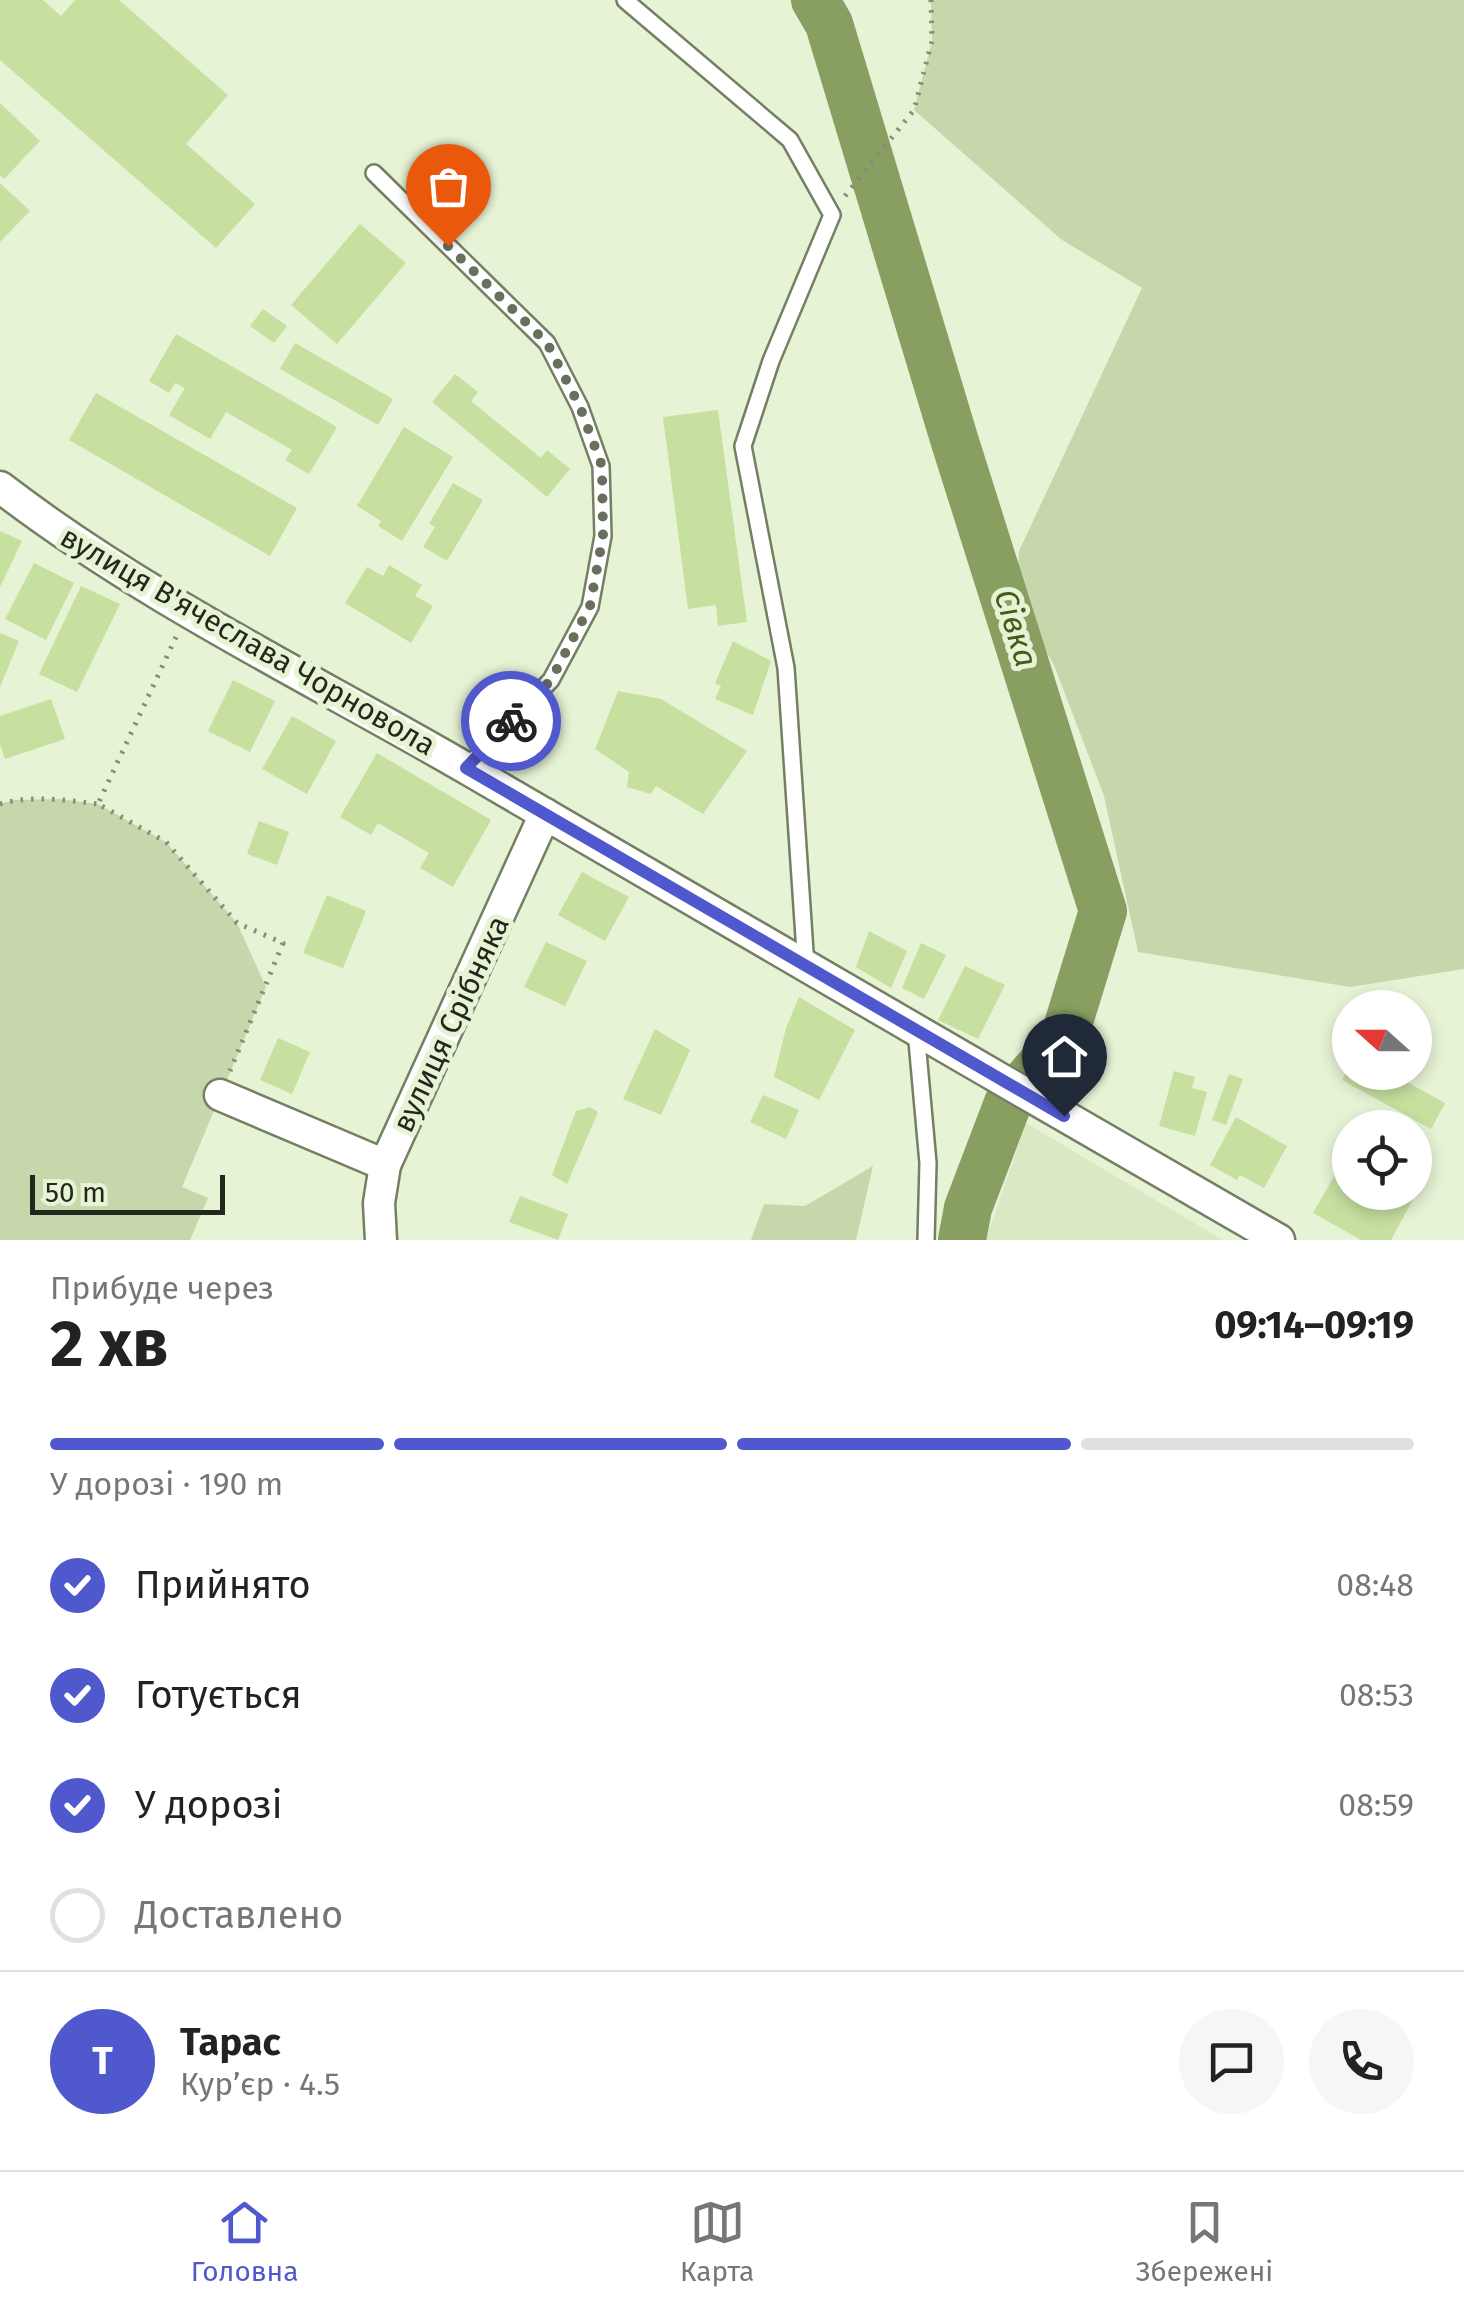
<!DOCTYPE html>
<html lang="uk">
<head>
<meta charset="utf-8">
<style>
	:root { --surface:#fff; --page:#f6f6f6; --text:#222; --muted:#767676; --line:#e0e0e0; --accent:#5058ce }
	body { margin:0; font-family:"Fira Sans",sans-serif; background:var(--page); color:var(--text); height:100vh; display:flex; flex-direction:column; font-size:38px; white-space:nowrap }
	* { box-sizing:border-box; margin:0 }
	p { font-size:32px; color:var(--muted) }
	.icon { flex:none; width:55px; height:55px; fill:none; stroke:currentColor; stroke-width:2; stroke-linecap:round; stroke-linejoin:round }
	.map { position:relative; height:1240px; overflow:hidden }
	.drawer { display:flex; flex-direction:column; background:var(--surface); flex:1 }
	.drawer>* { flex:none }
	.needle { width:65px; rotate:291deg }
	.controls { position:absolute; left:1332px; top:990px; display:grid; gap:20px }
	.controls a { display:grid; place-items:center; width:100px; height:100px; border-radius:50%; background:var(--surface); box-shadow:0 5px 15px #0003; font-size:50px }
	.scale { position:absolute; left:30px; bottom:25px; width:195px; box-sizing:border-box; padding-left:10px; border:5px solid #23281d; border-top:0; font-size:28px; line-height:35px; white-space:nowrap; color:#23281d; -webkit-text-stroke:8px #e7f3d5; paint-order:stroke }
	.pin { position:absolute; display:grid; place-items:center; width:85px; height:85px; color:#fff; margin:-102px -42px; border-radius:50% 50% 50% 0; rotate:-45deg; box-shadow:0 0 10px #0007 }
	.pin .icon { rotate:45deg }
	.courier { position:absolute; display:grid; place-items:center; width:100px; height:100px; margin:-50px; border:8px solid #5058ce; border-radius:50%; background:#fff; color:#222; box-shadow:0 2px 12px #0007 }
	.headline em { font-style:normal; font-weight:700 }
	.headline div { display:flex; flex-direction:column-reverse }
	.headline { display:flex; align-items:center; justify-content:space-between; height:170px; padding:0 50px }
	h1 { font-size:65px; font-weight:700; line-height:75px }
	.bar { display:grid; grid-template-columns:repeat(4,1fr); gap:15px 10px; align-content:center; height:120px; padding:0 50px }
	.bar i { height:12px; border-radius:8px; background:var(--line) }
	.bar .active { background:var(--accent) }
	.bar p { grid-column:span 4 }
	.line { display:flex; align-items:center; gap:25px; padding:0 50px; border-top:2px solid var(--line) }
	.line div { flex:1 }
	.round { display:grid; place-items:center; flex:none; width:105px; height:105px; border-radius:52px; background:var(--page) }
	ol { padding:0 50px; list-style:none }
	li { display:flex; align-items:center; gap:30px; height:110px }
	li p { margin-inline-start:auto }
	li .icon { padding:10px; border-radius:50%; background:var(--accent); color:#fff; stroke-width:4 }
	li:last-child { color:var(--muted) }
	li i { width:55px; height:55px; border:5px solid var(--line); border-radius:50% }
	.dock { display:flex; justify-content:space-around; align-items:center; height:140px; border-top:2px solid var(--line); background:var(--surface); font-size:28px; color:var(--muted) }
	.dock a { display:grid; justify-items:center; gap:5px }
	.dock .active { color:var(--accent) }
	.map>svg:first-child { display:block }
</style>
</head>
<body>
<div class="map">
<svg width="1464" height="1240" viewBox="0 0 1464 1240">
	<rect width="100%" height="100%" fill="#e7f3d5"/>
	<path fill="#dae9c4" d="M1026,1123L1223,1240H986Z"/>
	<g fill="#c6d7ac">
		<path d="M931,0H1464V969L1350,987L1138,952L1104,796L1054,665L1016,602L1019,551L1142,288L1062,240L914,110L932,41Z"/>
		<path d="M59,799L98,804L166,842L237,923L266,987L182,1187L208,1198L190,1240H0V804L13,800Z"/>
		<path d="M873,1166L856,1240H751L764,1204L805,1206Z"/>
	</g>
	<g fill="none" stroke-linecap="round" stroke-linejoin="round">
		<path stroke="#889f61" stroke-width="48" d="M815,0L829,24L955,442L1103,911L1064,1038L1008,1103L968,1208L962,1240"/>
	</g>
	<g fill="#c7e0a0">
		<path d="M0,0H43L61,16L75,0H119L228,95L186,144L255,204L216,248L0,60Z"/>
		<path d="M0,103L40,141L4,179L0,175Z"/>
		<path d="M0,183L30,211L0,242Z"/>
		<path d="M360,224L406,263L337,344L291,305Z"/>
		<path d="M263,309L287,326L274,343L250,326Z"/>
		<path d="M176,334L337,427L309,474L285,460L292,450L226,412L210,439L169,415L185,388L175,383L169,393L149,381Z"/>
		<path d="M295,343L393,399L378,425L280,369Z"/>
		<path d="M455,374L478,392L471,401L541,458L547,450L570,469L547,497L432,402Z"/>
		<path d="M96,393L297,508L270,556L69,440Z"/>
		<path d="M718,410L747,622L718,626L716,605L688,609L663,417Z"/>
		<path d="M404,427L453,457L402,541L378,526L381,521L357,506Z"/>
		<path d="M453,483L483,500L447,561L423,547L435,527L429,524Z"/>
		<path d="M0,531L22,541L0,587Z"/>
		<path d="M34,563L74,583L46,640L5,619Z"/>
		<path d="M389,565L422,585L415,596L433,606L411,643L345,603L367,567L383,576Z"/>
		<path d="M81,586L120,604L77,692L39,674Z"/>
		<path d="M0,633L19,641L0,687Z"/>
		<path d="M733,641L771,661L753,715L715,699L721,686L715,683Z"/>
		<path d="M233,680L275,701L250,752L208,731Z"/>
		<path d="M618,691L661,699L747,751L703,814L656,786L651,794L627,787L629,772L595,749Z"/>
		<path d="M51,699L65,739L5,759L0,744V716Z"/>
		<path d="M292,716L336,741L307,794L262,769Z"/>
		<path d="M377,753L491,820L453,887L420,868L429,853L378,823L371,835L340,817Z"/>
		<path d="M259,821L289,832L277,865L247,854Z"/>
		<path d="M582,872L629,897L605,941L558,915Z"/>
		<path d="M327,895L366,911L343,968L303,953Z"/>
		<path d="M869,931L907,951L891,988L856,967Z"/>
		<path d="M546,942L587,961L565,1006L524,987Z"/>
		<path d="M921,943L946,955L924,999L902,988Z"/>
		<path d="M965,966L1005,985L978,1039L938,1020Z"/>
		<path d="M799,997L855,1030L819,1100L774,1077L786,1028Z"/>
		<path d="M655,1029L690,1050L661,1115L623,1099Z"/>
		<path d="M278,1038L310,1052L292,1094L260,1080Z"/>
		<path d="M1350,1065V1072H1389L1445,1103L1431,1129L1342,1080Z"/>
		<path d="M1174,1071L1195,1077L1192,1088L1207,1092L1195,1136L1159,1126Z"/>
		<path d="M1229,1074L1243,1079L1226,1125L1212,1120Z"/>
		<path d="M763,1095L799,1110L786,1139L750,1122Z"/>
		<path d="M590,1107L598,1112L567,1184L552,1175L576,1111Z"/>
		<path d="M1236,1117L1287,1146L1264,1188L1240,1175L1237,1180L1210,1165Z"/>
		<path d="M1347,1154L1350,1156V1192H1417L1391,1240H1361L1313,1213Z"/>
		<path d="M520,1196L568,1214L558,1240L509,1222Z"/>
	</g>
	<g fill="none" stroke-linecap="round" stroke-linejoin="round">
		<g stroke="#747f63" stroke-width="20">
			<g id="service">
				<path d="M625,0L790,140L832,215L771,361L743,446L786,668L806,967"/>
				<path d="M374,173L547,343L580,407L601,466L603,536L590,607L551,680L466,768"/>
				<path d="M916,1030L928,1163L926,1240"/>
			</g>
		</g>
		<g stroke="#747f63" stroke-width="35">
			<g id="minor">
				<path d="M0,487C146,599 313,679 471,771C740,927 1009,1085 1279,1240"/>
				<path d="M220,1095L385,1165"/>
				<path d="M381,1240L379,1203L385,1165L545,814"/>
			</g>
		</g>
		<g stroke="#858d79" stroke-width="5" stroke-dasharray="2.5 8" stroke-linecap="butt">
			<path d="M845,196L914,110L932,41L931,0"/>
			<path d="M176,637L98,804L166,842L237,923L283,943L230,1071"/>
			<path d="M0,804C32,795 66,800 98,804"/>
		</g>
		<use href="#service" stroke="#fff" stroke-width="15"/>
		<use href="#minor" stroke="#fff" stroke-width="30"/>
	</g>
	<g fill="none" stroke-linecap="round" stroke-linejoin="round">
		<path stroke="#686f5d" stroke-width="10" stroke-dasharray="0 18" d="M448,246L547,343L580,407L602,466L603,536L590,606L551,680L511,721"/>
		<path stroke="#5058ce" stroke-width="12" d="M511,721L466,768L1064,1116"/>
	</g>
	<g text-anchor="middle" stroke-width="10" stroke-linejoin="round" paint-order="stroke">
		<g font-size="30" fill="#23281d" stroke="#e7f3d5">
			<text transform="translate(248 641) rotate(30)" y="10">вулиця В'ячеслава Чорновола</text>
			<text transform="translate(451 1024) rotate(-65)" y="10">вулиця Срібняка</text>
		</g>
		<g font-size="32" font-style="italic" fill="#465b18" stroke="#e7f3d5">
			<text transform="translate(1016 628) rotate(73)" y="11">Сівка</text>
		</g>
	</g>
</svg>
<div class="controls">
<a><svg class="needle" viewBox="-14 -14 28 28"><path d="M0-13l5 13h-10z" fill="#e53935"/><path d="M0 13l5-13h-10z" fill="#767676"/></svg></a>
<a><svg class="icon" aria-label="locate" viewBox="0 0 24 24"><circle cx="12" cy="12" r="6"/><path d="M12 2v4M12 18v4M2 12h4M18 12h4"/></svg></a>
</div>
<div class="scale">50 m</div>
<div class="pin" style="left:448px;top:246px;background:#ea580c"><svg class="icon" aria-label="bag" viewBox="0 0 24 24"><path d="M5 8h14l-1 12H6zM9 8a3 3 0 0 1 6 0"/></svg></div>
<div class="pin" style="left:1064px;top:1116px;background:#1f2937"><svg class="icon" aria-label="home" viewBox="0 0 24 24"><path d="M3 11l9-7 9 7M6 9v11h12V9"/></svg></div>
<div class="courier" style="left:511px;top:721px"><svg class="icon" aria-label="bike" viewBox="0 0 24 24"><circle cx="6" cy="16" r="4"/><circle cx="18" cy="16" r="4"/><path d="M6 16l4-8h5l3 8M10 8l3 8H6M13 5h3"/></svg></div>
</div>
<section class="drawer">
<div class="headline"><div><h1>2 хв</h1><p>Прибуде через</p></div><em>09:14–09:19</em></div>
<div class="bar"><i class="active"></i><i class="active"></i><i class="active"></i><i></i><p>У дорозі · 190 m</p></div>
<ol>
<li><svg class="icon" aria-label="check" viewBox="0 0 24 24"><path d="M5 12l5 5 9-10"/></svg>Прийнято<p>08:48</p></li>
<li><svg class="icon" aria-label="check" viewBox="0 0 24 24"><path d="M5 12l5 5 9-10"/></svg>Готується<p>08:53</p></li>
<li><svg class="icon" aria-label="check" viewBox="0 0 24 24"><path d="M5 12l5 5 9-10"/></svg>У дорозі<p>08:59</p></li>
<li><i></i>Доставлено</li>
</ol>
<div class="line" style="height:180px"><b class="round" style="background:var(--accent);color:#fff">Т</b><div><b>Тарас</b><p>Кур’єр · 4.5</p></div><a class="round"><svg class="icon" aria-label="chat" viewBox="0 0 24 24"><path d="M4 5h16v11H9l-5 4z"/></svg></a><a class="round"><svg class="icon" aria-label="phone" viewBox="0 0 24 24"><path d="M5 4h4l2 5-3 2q2 4 5 5l2-3 5 2v4C11 20 4 13 5 4z"/></svg></a></div>
</section>
<nav class="dock">
<a class="active"><svg class="icon" aria-label="home" viewBox="0 0 24 24"><path d="M3 11l9-7 9 7M6 9v11h12V9"/></svg>Головна</a>
<a><svg class="icon" aria-label="map" viewBox="0 0 24 24"><path d="M3 6l6-2 6 2 6-2v14l-6 2-6-2-6 2zM9 4v14M15 6v14"/></svg>Карта</a>
<a><svg class="icon" aria-label="saved" viewBox="0 0 24 24"><path d="M7 4h10v16l-5-4-5 4z"/></svg>Збережені</a>
</nav>
</body>
</html>
